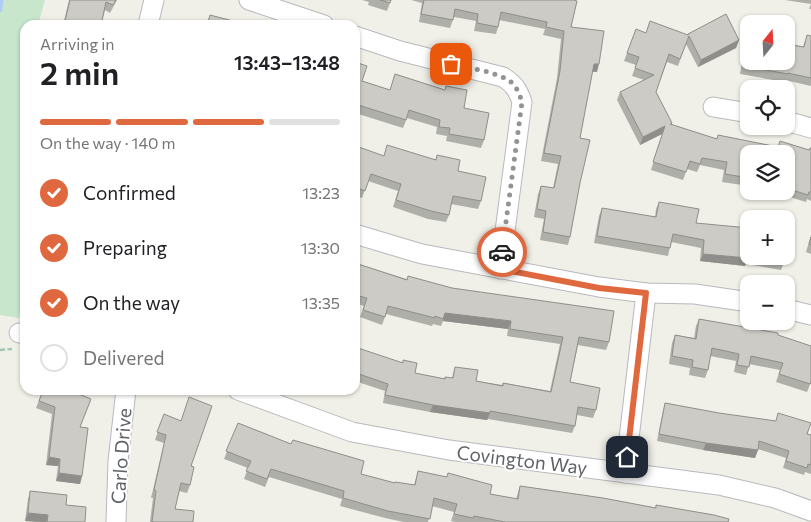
<!DOCTYPE html>
<html lang="en">
<head>
<meta charset="utf-8">
<style>
	:root { --surface:#fff; --page:#f6f6f6; --text:#202124; --muted:#757577; --line:#e0e0e0; --accent:#e0683f }
	body { margin:0; font-family:Commissioner,sans-serif; background:var(--page); color:var(--text); height:100vh; display:flex; flex-direction:column; font-size:19px; white-space:nowrap }
	* { box-sizing:border-box; margin:0 }
	p { font-size:16px; color:var(--muted) }
	.icon { flex:none; width:28px; height:28px; fill:none; stroke:currentColor; stroke-width:2; stroke-linecap:round; stroke-linejoin:round }
	.map { position:relative; flex:1; overflow:hidden }
	.drawer { position:absolute; left:20px; top:20px; width:340px; height:375px; display:flex; flex-direction:column; background:var(--surface); border-radius:15px; box-shadow:0 1px 4px #0004 }
	.drawer>* { flex:none }
	.needle { width:32px; rotate:18deg }
	.controls { position:absolute; left:740px; top:15px; display:grid; gap:10px }
	.controls a { display:grid; place-items:center; width:55px; height:55px; border-radius:10px; background:var(--surface); box-shadow:0 1px 4px #0004; font-size:25px }
	.pin { position:absolute; display:grid; place-items:center; width:42px; height:42px; color:#fff; margin:-21px; border-radius:10px; box-shadow:0 2px 8px #0006 }
	.courier { position:absolute; display:grid; place-items:center; width:50px; height:50px; margin:-25px; border:4px solid #e0683f; border-radius:50%; background:#fff; color:#222; box-shadow:0 1px 6px #0007 }
	.head em { font-style:normal; font-weight:600 }
	.head div { display:flex; flex-direction:column-reverse }
	.head { display:flex; align-items:center; justify-content:space-between; height:85px; padding:0 20px }
	h1 { font-size:32px; font-weight:600; line-height:38px }
	.bar { display:grid; grid-template-columns:repeat(4,1fr); gap:8px 5px; align-content:center; height:60px; padding:0 20px }
	.bar i { height:6px; border-radius:4px; background:var(--line) }
	.bar .current { background:var(--accent) }
	.bar p { grid-column:span 4 }
	ol { padding:0 20px; list-style:none }
	li { display:flex; align-items:center; gap:15px; height:55px }
	li p { margin-inline-start:auto }
	li .icon { padding:5px; border-radius:50%; background:var(--accent); color:#fff; stroke-width:4 }
	li:last-child { color:var(--muted) }
	li i { width:28px; height:28px; border:2px solid var(--line); border-radius:50% }
	.map>svg:first-child { display:block }
</style>
</head>
<body>
<div class="map">
<svg width="811" height="522" viewBox="0 0 811 522">
	<rect width="100%" height="100%" fill="#f0f0e8"/>
	<path fill="#c7e6cc" d="M0,0H45L38,25H25V279L19,318L0,315Z"/>
	<g fill="none" stroke-linecap="round" stroke-linejoin="round">
		<path stroke="#aeccfa" stroke-width="4.5" d="M0,10L1,0"/>
		<g stroke="#b8b9be" stroke-width="21">
			<g id="minor">
				<path d="M249,0L324,25"/>
				<path d="M148,25L154,0"/>
				<path d="M355,36L400,51L503,77C514,84 518,90 522,102L500,269"/>
				<path d="M713,107L749,113"/>
				<path d="M786,121L811,128"/>
				<path d="M355,234L422,254L599,287L646,293L695,294L749,302"/>
				<path d="M786,309L811,315"/>
				<path d="M19,333L25,334"/>
				<path d="M238,390L352,432L449,450L719,485L775,498L811,511"/>
				<path d="M625,473L646,293"/>
				<path d="M116,522L118,461L126,390"/>
			</g>
		</g>
		<path stroke="#a0c7b2" stroke-width="2.5" stroke-dasharray="5 2.5" stroke-linecap="butt" d="M0,350L12,349"/>
		<use href="#minor" stroke="#fff" stroke-width="19"/>
	</g>
	<g fill="#afafa9">
		<path d="M69,0H117L110,13L105,10L101,25H63Z"/>
		<path d="M362,0H391L387,11L368,5L369,2Z"/>
		<path d="M411,0H574L571,27L597,72H592L580,138V183L570,237L568,245L540,240L544,219L534,217L538,194L541,186L553,188L558,164L541,161L557,78L561,39L543,35L545,29L499,20L498,27L496,34L474,31L476,21L454,17L450,28L419,22L422,3Z"/>
		<path d="M785,0H811V9H809L811,4Z"/>
		<path d="M636,29L646,33L687,35L688,34L739,40L736,48L698,67L686,44L678,66L667,62L656,92L671,124L716,139L718,135L778,147L809,150L811,148V201L807,199L806,202L770,191H786V154H749V186L722,182L724,170L700,165L697,172L687,169L683,180L651,170L662,134L640,145L617,100L620,92L644,80L632,76L636,65L624,61Z"/>
		<path d="M807,35L811,36V86L785,80V82L740,74L745,45L748,37L803,47Z"/>
		<path d="M355,62L362,81L390,90L395,74L445,90L446,86L464,108L484,140L481,148L446,141L447,136L436,134L437,127L407,118L403,128L355,113Z"/>
		<path d="M355,150L383,156L436,159L437,155L458,171L481,201L478,209L451,204L449,215L446,222L428,219L393,207L398,191L368,181L362,198L355,196Z"/>
		<path d="M659,202L696,223L784,262L781,270L746,264L745,266L700,261L701,248L671,242L668,256L594,243L599,216L602,208L655,217L656,209Z"/>
		<path d="M811,235V254L806,252Z"/>
		<path d="M355,263L609,342L606,350L578,345L570,382L596,410L593,418L577,415L575,426L572,433L488,419L487,420L430,412L383,403L385,391L355,381V347L415,373L445,379L452,378L455,367L476,381L502,385L503,383L550,391L560,344L507,336L508,329L443,321L441,326L433,324L432,326L386,314L382,325L360,317L364,306L355,303Z"/>
		<path d="M699,319L778,335L811,382L807,392L776,382L780,370L749,364L746,375L734,372L736,361L710,356L708,370L705,378L689,375L690,368L669,364L672,343L675,335L694,338L696,326Z"/>
		<path d="M43,390L81,427L82,476L80,484L56,481L58,466L46,465L52,414L36,408Z"/>
		<path d="M332,390H350L348,395Z"/>
		<path d="M665,403L811,435V474L805,472L804,475L783,468L786,458L758,449L755,458L703,450L657,441L663,411Z"/>
		<path d="M164,414L191,466L190,485L187,493L179,491L175,509L193,522H150L153,498H151L164,443L155,440Z"/>
		<path d="M238,423L361,474L395,483L414,485L418,471L490,494L516,499L520,486L655,508L656,505L728,522H455L451,521L454,512L432,506L428,522H404L385,518L340,506L342,499L269,477L265,487L244,479L248,468L224,459Z"/>
		<path d="M30,491L66,505L85,522H37L25,521L28,499Z"/>
	</g>
	<g fill="#8f8e8a">
		<path d="M739,40L736,48L698,67L701,60Z"/>
		<path d="M594,64H599L597,72L591,71Z"/>
		<path d="M665,126L662,134L640,145L643,137Z"/>
		<path d="M703,254L748,258L745,266L700,261Z"/>
		<path d="M445,313L511,321L508,329L443,321Z"/>
		<path d="M433,405L490,413L487,420L430,412Z"/>
		<path d="M706,443L758,450L755,458L703,450Z"/>
		<path d="M49,457L60,459L58,466L46,465Z"/>
		<path d="M59,473L82,476L80,484L56,481Z"/>
		<path d="M28,513L48,515L46,522L25,521Z"/>
	</g>
	<g fill="#cccbc5" stroke="#8f8e8a">
		<path d="M70,0H116L113,5L106,2L101,25H64Z"/>
		<path d="M380,0H391L390,3Z"/>
		<path d="M424,0H574L577,1L571,27L604,31L599,64H594L580,138L590,140L580,183L570,237L543,232L546,211L537,209L541,186L554,188L561,156L544,153L560,71L564,31L546,27L547,22L501,12L498,27L477,23L478,14L455,9L453,20L421,14Z"/>
		<path d="M726,14L739,40L701,60L689,36L680,59L669,54L656,92L672,123L670,124L717,139L718,135L778,147L780,141L809,150L810,148H811V192H809L808,195L786,188V154H749V178L725,174L727,162L702,158L700,164L690,161L686,172L653,162L665,126L643,137L620,92L654,75L635,68L639,57L627,53L636,29L646,33L650,21L688,35V34Z"/>
		<path d="M210,15L233,21L232,23L238,25H207Z"/>
		<path d="M807,35L811,36V78L788,73V74L743,66L748,37H749V61H786V44L804,47Z"/>
		<path d="M355,62L367,66L362,81L390,90L395,74L445,90L446,86L467,90L464,108L489,113L484,140L449,134L450,128L439,127L440,120L409,110L406,120L355,104Z"/>
		<path d="M387,145L436,160L437,155L460,160L458,171L486,177L481,201L453,196L449,215L431,211L396,200L401,184L371,174L365,191L355,187V150L356,146L384,156Z"/>
		<path d="M659,202L699,209L696,223L749,228L748,258L703,254L704,240L673,234L670,248L597,236L602,208L656,217Z"/>
		<path d="M786,227L790,228L786,250Z"/>
		<path d="M811,237V245L809,244Z"/>
		<path d="M750,256H785L784,262Z"/>
		<path d="M355,263L407,280L408,276L452,288L614,311L609,342L579,337L570,382L600,388L596,410L578,407L575,426L490,411V413L433,405L385,395L388,384L356,373L355,374V347L403,363V360L417,363L415,373L445,379V377L453,378L455,367L478,370L476,381L503,386V383L551,392L563,337L510,329L511,321L445,313L443,319L435,316V318L388,306L385,317L363,310L367,298L355,295Z"/>
		<path d="M699,319L778,333V335L811,346V381L810,384L779,374L783,363L751,356L749,367L737,365L739,354L712,348L708,370L692,367L693,360L672,356L675,335L696,339Z"/>
		<path d="M43,390H69L91,399L80,427L88,428L82,476L59,473L60,459L49,457L55,407L39,401Z"/>
		<path d="M189,397L212,406L191,466L194,467L190,485L181,483L175,509L194,511L193,522H152L156,491L154,490L166,435L157,432L164,414L181,421Z"/>
		<path d="M665,403L719,413L776,421L778,413L811,423L807,434L811,435V465L808,464L807,468L786,461L789,451L759,441L758,450L706,443L659,434Z"/>
		<path d="M238,423L291,444L293,440L364,461L361,474L395,483V482L415,485L418,471L447,477L448,473L492,485L490,494L518,499L520,486L603,498L656,508V505L714,515L729,519L728,522H505L474,516L473,518L454,514L457,504L434,498L430,519L388,511L343,498L344,491L271,469L267,479L246,471L251,461L226,451Z"/>
		<path d="M30,491L67,495L66,505L86,507L85,522H47L48,515L28,513Z"/>
	</g>
	<g fill="none" stroke-linecap="round" stroke-linejoin="round">
		<path stroke="#929494" stroke-width="5" stroke-dasharray="0 9" d="M451,64C467,68 502,72 513,84C518,89 520,96 522,102L502,252"/>
		<path stroke="#e0683f" stroke-width="6" d="M502,252L500,269L599,288L646,293L627,457"/>
	</g>
	<g text-anchor="middle" stroke-width="4" stroke-linejoin="round" paint-order="stroke">
		<g font-size="19" fill="#5f6267" stroke="#fff">
			<text transform="translate(121 456) rotate(-86)" y="7">Carlo Drive</text>
			<text transform="translate(522 460) rotate(7)" y="7">Covington Way</text>
		</g>
	</g>
</svg>
<div class="controls">
<a><svg class="needle" viewBox="-14 -14 28 28"><path d="M0-13l5 13h-10z" fill="#e53935"/><path d="M0 13l5-13h-10z" fill="#757577"/></svg></a>
<a><svg class="icon" aria-label="locate" viewBox="0 0 24 24"><circle cx="12" cy="12" r="6"/><path d="M12 2v4M12 18v4M2 12h4M18 12h4"/></svg></a>
<a><svg class="icon" aria-label="layers" viewBox="0 0 24 24"><path d="M12 4l9 5-9 5-9-5zM3 14l9 5 9-5"/></svg></a>
<a>+</a>
<a>−</a>
</div>
<div class="pin" style="left:451px;top:64px;background:#ea580c"><svg class="icon" aria-label="bag" viewBox="0 0 24 24"><path d="M5 8h14l-1 12H6zM9 8a3 3 0 0 1 6 0"/></svg></div>
<div class="pin" style="left:627px;top:457px;background:#1f2937"><svg class="icon" aria-label="home" viewBox="0 0 24 24"><path d="M3 11l9-7 9 7M6 9v11h12V9"/></svg></div>
<div class="courier" style="left:502px;top:252px"><svg class="icon" aria-label="car" viewBox="0 0 24 24"><path d="M5 17H2v-5l4-1 3-4h7l3 4 3 1v5h-3M9 17h6M6 11h13"/><circle cx="7" cy="17" r="2"/><circle cx="17" cy="17" r="2"/></svg></div>
<section class="drawer">
<div class="head"><div><h1>2 min</h1><p>Arriving in</p></div><em>13:43–13:48</em></div>
<div class="bar"><i class="current"></i><i class="current"></i><i class="current"></i><i></i><p>On the way · 140 m</p></div>
<ol>
<li><svg class="icon" aria-label="check" viewBox="0 0 24 24"><path d="M5 12l5 5 9-10"/></svg>Confirmed<p>13:23</p></li>
<li><svg class="icon" aria-label="check" viewBox="0 0 24 24"><path d="M5 12l5 5 9-10"/></svg>Preparing<p>13:30</p></li>
<li><svg class="icon" aria-label="check" viewBox="0 0 24 24"><path d="M5 12l5 5 9-10"/></svg>On the way<p>13:35</p></li>
<li><i></i>Delivered</li>
</ol>
</section>
</div>
</body>
</html>
